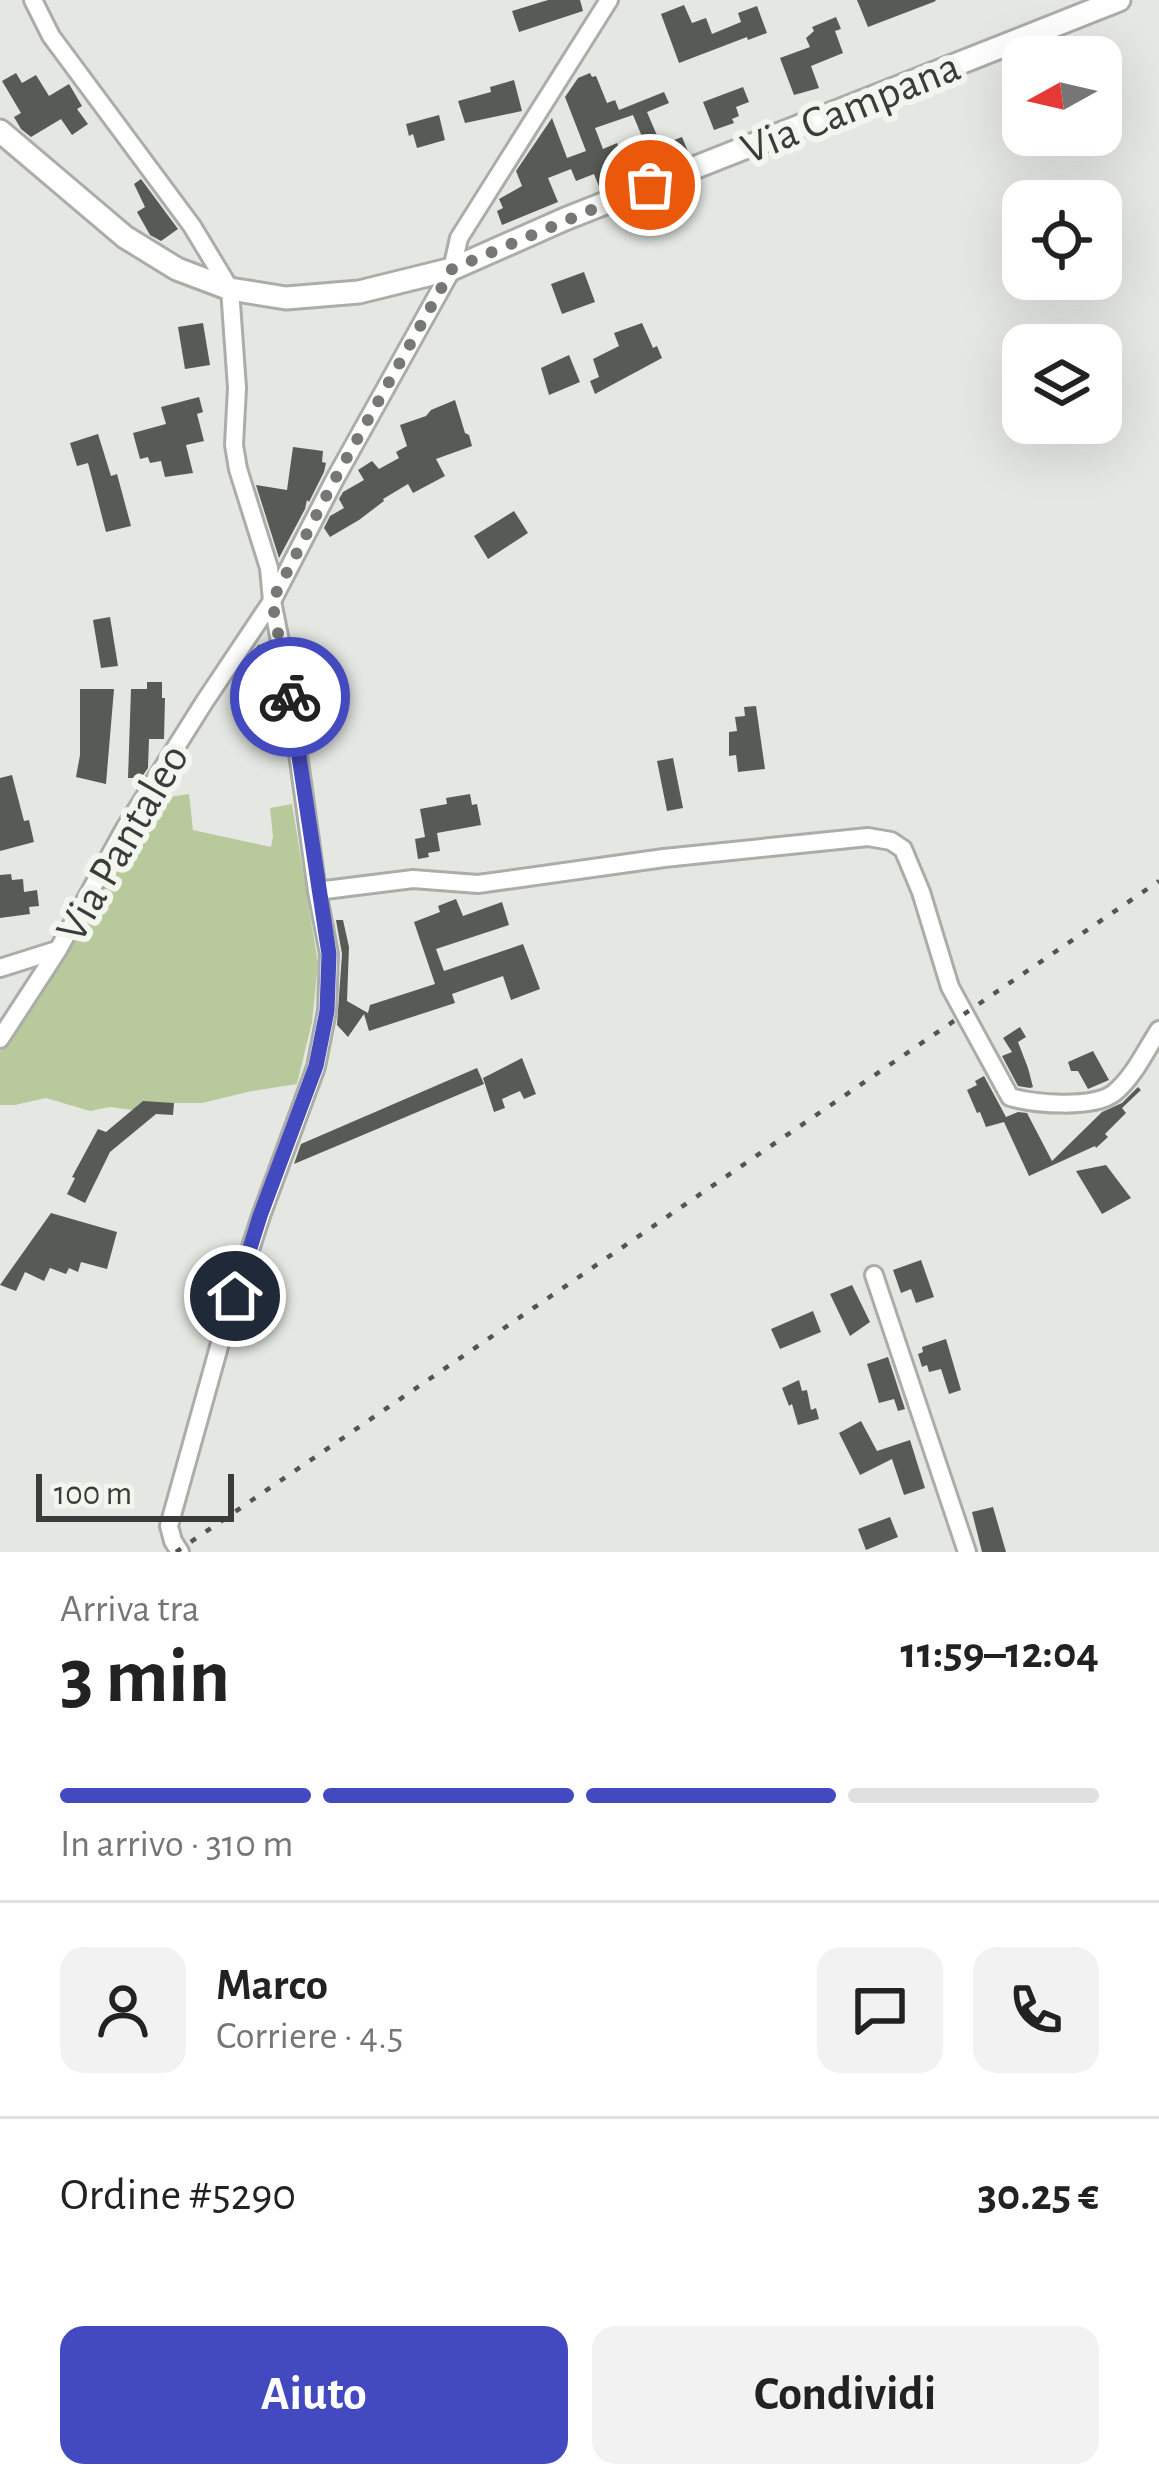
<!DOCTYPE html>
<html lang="it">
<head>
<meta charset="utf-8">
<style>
	:root { --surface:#fff; --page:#f2f2f2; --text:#222; --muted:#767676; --line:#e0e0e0; --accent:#434abf }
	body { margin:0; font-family:"Alegreya Sans",sans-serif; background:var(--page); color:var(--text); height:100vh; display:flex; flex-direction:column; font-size:45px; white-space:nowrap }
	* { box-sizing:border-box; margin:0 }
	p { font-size:39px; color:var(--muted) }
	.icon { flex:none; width:66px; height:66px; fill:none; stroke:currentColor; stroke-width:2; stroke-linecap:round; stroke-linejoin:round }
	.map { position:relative; height:1552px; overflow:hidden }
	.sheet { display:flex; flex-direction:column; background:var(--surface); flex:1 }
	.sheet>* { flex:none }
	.needle { width:78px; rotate:262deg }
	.controls { position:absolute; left:1002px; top:36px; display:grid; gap:24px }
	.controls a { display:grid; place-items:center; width:120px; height:120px; border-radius:24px; background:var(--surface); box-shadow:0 12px 48px #0002; font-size:60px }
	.scale { position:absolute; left:36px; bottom:30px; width:198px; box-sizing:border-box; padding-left:12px; border:6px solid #3b3c39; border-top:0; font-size:33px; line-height:42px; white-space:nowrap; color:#3b3c39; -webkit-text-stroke:9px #f3f5ef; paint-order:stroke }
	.pin { position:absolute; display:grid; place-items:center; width:102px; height:102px; color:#fff; margin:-51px; border:6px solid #fff; border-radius:50%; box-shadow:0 3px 12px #0007 }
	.courier { position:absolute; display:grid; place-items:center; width:120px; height:120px; margin:-60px; border:9px solid #434abf; border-radius:50%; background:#fff; color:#222; box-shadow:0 3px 15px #0007 }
	.overview em { font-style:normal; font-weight:700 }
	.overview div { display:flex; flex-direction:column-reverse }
	.overview { display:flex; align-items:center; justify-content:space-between; height:204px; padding:0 60px }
	h1 { font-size:78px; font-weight:700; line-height:90px }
	.bar { display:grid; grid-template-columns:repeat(4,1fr); gap:18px 12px; align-content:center; height:144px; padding:0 60px }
	.bar i { height:15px; border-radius:9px; background:var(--line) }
	.bar .selected { background:var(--accent) }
	.bar p { grid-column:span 4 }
	.line { display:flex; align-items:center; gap:30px; padding:0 60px; border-top:3px solid var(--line) }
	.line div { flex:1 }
	.round { display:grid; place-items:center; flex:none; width:126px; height:126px; border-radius:24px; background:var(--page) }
	.action { display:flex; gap:24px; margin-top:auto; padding:24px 60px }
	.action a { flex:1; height:138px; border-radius:24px; background:var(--accent); color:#fff; font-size:48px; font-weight:700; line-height:138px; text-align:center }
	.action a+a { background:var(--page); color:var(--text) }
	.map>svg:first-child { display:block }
</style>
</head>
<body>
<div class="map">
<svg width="1159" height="1552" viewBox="0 0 1159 1552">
	<rect width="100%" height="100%" fill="#e5e8e2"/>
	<path fill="#b8c99c" d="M189,794L193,830L271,847L273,836L270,808L292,804L318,963L312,1022L297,1084L252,1091L202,1103H174L133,1110L110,1107L90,1111L46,1098L15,1105H0V1052L146,801Z"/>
	<g fill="#585a55" fill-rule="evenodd">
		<path d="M548,0H580L583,11L519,32L512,11Z"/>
		<path d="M857,0H935L936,1L868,27Z"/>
		<path d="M684,5L692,23L706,18L712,34L741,22L738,13L757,6L767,33L748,40L747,37L679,63L661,14Z"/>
		<path d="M836,17L841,29L835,31L843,53L811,66L819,88L794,95L780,58L810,47L806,38L814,31L812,27Z"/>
		<path d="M16,73L22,83L36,75L49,96L69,84L82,106L77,109L88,124L72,135L61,119L31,137L21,129L14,117L21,113L2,81Z"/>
		<path d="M590,73L592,77L596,76L607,103L615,100L619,110L664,92L669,103L647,112L661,145L682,137L689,154L656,167L655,165L600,189L594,174L576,181L571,169L548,178L558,202L502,225L497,211L503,208L499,199L522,186L516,171L552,118L567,158L586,151L565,97L578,78ZM633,115L648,151L630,159L628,155L623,157L617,143L603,149L595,128Z"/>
		<path d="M514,80L522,111L465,123L458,101L491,92L490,87Z"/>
		<path d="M743,87L749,102L736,107L739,116L732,119L734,123L714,130L703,102Z"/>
		<path d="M439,115L445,140L417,148L413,134L409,136L406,124Z"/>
		<path d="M141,179L178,229L161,241L150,235L137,212L145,207L134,184Z"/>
		<path d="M584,272L595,302L562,314L551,284Z"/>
		<path d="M203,323L210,365L185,369L178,327Z"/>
		<path d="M642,323L653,348L657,346L662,358L595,394L590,381L599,377L593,359L619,346L614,333Z"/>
		<path d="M569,355L580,382L549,395L541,368Z"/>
		<path d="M199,397L203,412L197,414L204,441L186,445L193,473L165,477L161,461L150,463L148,457L140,459L133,433L166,424L161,407Z"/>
		<path d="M455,400L465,433L469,435L472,446L436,459L445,476L413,493L408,484L383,499L384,501L359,520L330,537L324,528L330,516L344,508L339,499L343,492L364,480L358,470L372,461L379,469L399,458L396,452L407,446L400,425L426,416L431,410Z"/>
		<path d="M98,434L111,476L117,474L131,526L106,532L88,463L77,466L70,443Z"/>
		<path d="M293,447L323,451L322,462L326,463L324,472L309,502L307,500L305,509L279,558L256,485L287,490Z"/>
		<path d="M514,511L528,533L488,559L474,536Z"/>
		<path d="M110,617L118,666L101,668L93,620Z"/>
		<path d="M268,644L271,679L269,689L242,688L241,671L258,645Z"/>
		<path d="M147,682H162V698H165L164,739H149L148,768L141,778H128L131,689H147Z"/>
		<path d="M80,689H114L106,784L76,777L80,755Z"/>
		<path d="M756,706L765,769L738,772L736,755L729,756V732L737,731L735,717L745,716L744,707Z"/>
		<path d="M673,758L683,808L667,811L657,761Z"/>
		<path d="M12,775L24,821L29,820L34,842L0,851V778Z"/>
		<path d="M470,794L472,805L477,804L481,825L437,833L440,851L428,853L429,857L418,859L415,839L425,837L420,809L447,804L446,798Z"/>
		<path d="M11,874L12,880L23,879L24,892L37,890L39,906L29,907L30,914L0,918V875Z"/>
		<path d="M456,899L463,916L502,902L509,925L436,949L444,971L523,944L540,989L511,1000L503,976L452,994L455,1003L369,1031L364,1014L348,1037L337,1025L342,954L336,920H343L349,947L347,1001L368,1013L370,1005L435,984L414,922L440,912L438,906Z"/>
		<path d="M1020,1027L1026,1037L1018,1042L1028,1068L1033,1087L1030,1088L1018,1086L1002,1056L1012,1052L1003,1038Z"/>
		<path d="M1093,1051L1109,1080L1088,1089L1078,1071H1071L1068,1062Z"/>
		<path d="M522,1058L536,1094L524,1099L520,1091L502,1099L505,1108L494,1112L483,1078Z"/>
		<path d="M477,1068L484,1084L294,1164L301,1144Z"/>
		<path d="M984,1076L1006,1117L1018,1112L1027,1113L1052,1161L1102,1112L1122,1103L1138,1087L1141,1090L1122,1108L1126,1113L1105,1134L1108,1137L1096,1148L1095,1146L1029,1176L1004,1122L986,1127L980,1112L977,1113L967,1090L977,1085L975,1081Z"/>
		<path d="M143,1101L174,1103L173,1115L156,1114L110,1152L85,1203L67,1194L75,1178L72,1177L98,1129L106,1132Z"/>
		<path d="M1106,1165L1131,1198L1102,1214L1076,1171Z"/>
		<path d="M51,1213L117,1232L107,1269L81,1262L78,1272L69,1268L66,1274L50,1268L44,1281L25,1272L16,1291L0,1285Z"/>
		<path d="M921,1260L934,1297L916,1303L911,1289L901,1293L893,1270Z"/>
		<path d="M852,1285L870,1322L850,1336L830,1294Z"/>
		<path d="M813,1311L821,1332L780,1349L771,1329Z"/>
		<path d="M946,1339L961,1390L949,1394L941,1369L929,1372L927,1365L922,1367L918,1354L923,1352L922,1347Z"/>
		<path d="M888,1357L905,1409L898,1411L894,1399L879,1403L867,1364Z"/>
		<path d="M799,1380L802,1391L807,1390L811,1410L816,1408L819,1419L798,1425L792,1404L789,1406L782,1388Z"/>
		<path d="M861,1421L877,1451L910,1440L925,1488L904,1495L892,1459L860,1475L839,1433Z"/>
		<path d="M993,1507L1006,1552H982L972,1512Z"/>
		<path d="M890,1517L898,1537L866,1550L858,1529Z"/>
	</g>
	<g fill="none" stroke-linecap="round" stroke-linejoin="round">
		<g stroke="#abada8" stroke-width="22">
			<g id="minor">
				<path d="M33,0L51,36L192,226L230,289L237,388L234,445L238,469L269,568L272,601L288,681L317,891L329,954L327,1011L316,1067L261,1216L222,1336L169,1526L173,1541L180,1552"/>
				<path d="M317,891L413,879L478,884L664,858L868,837L891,841L903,849L921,892L950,987L1010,1097C1034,1104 1093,1109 1114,1093C1133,1078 1146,1050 1159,1030"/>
				<path d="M0,968L57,950"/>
				<path d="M0,1039L58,950L125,828L205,701L272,601L335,479L452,269L459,238L609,0"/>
				<path d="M874,1275L967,1552"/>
			</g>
		</g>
		<g stroke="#abada8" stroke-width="27">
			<path id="major" d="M0,131L125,237L177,269L230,289L286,298L359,292L452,269L565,219L1119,0"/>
		</g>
		<use href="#minor" stroke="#fff" stroke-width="16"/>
		<use href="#major" stroke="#fff" stroke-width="21"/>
		<path stroke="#545552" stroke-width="4.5" stroke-dasharray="6 12" stroke-linecap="butt" d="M176,1552L1159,881"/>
	</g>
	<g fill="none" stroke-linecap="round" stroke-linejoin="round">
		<path stroke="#767874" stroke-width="12" stroke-dasharray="0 21.6" d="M290,697L272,601L335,479L452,269L650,185"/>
		<path stroke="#434abf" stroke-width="15" d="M235,1296L260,1216L316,1066L327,1011L329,954L290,697"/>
	</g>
	<g text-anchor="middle" stroke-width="12" stroke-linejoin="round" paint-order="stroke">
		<g font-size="45" fill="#3b3c39" stroke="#f3f5ef">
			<text transform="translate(850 106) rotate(-22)" y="16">Via Campana</text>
			<text transform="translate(121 842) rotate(-60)" y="16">Via Pantaleo</text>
		</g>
	</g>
</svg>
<div class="controls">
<a><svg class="needle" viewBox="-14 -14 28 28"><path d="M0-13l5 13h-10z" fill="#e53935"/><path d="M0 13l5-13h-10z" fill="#767676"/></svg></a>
<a><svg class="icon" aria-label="locate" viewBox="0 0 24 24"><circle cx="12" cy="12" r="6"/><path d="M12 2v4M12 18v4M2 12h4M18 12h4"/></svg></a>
<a><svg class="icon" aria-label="layers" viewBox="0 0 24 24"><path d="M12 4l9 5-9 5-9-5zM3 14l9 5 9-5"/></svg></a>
</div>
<div class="scale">100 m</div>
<div class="pin" style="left:650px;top:185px;background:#ea580c"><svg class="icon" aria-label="bag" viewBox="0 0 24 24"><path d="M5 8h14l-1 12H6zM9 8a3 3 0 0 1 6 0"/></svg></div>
<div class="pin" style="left:235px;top:1296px;background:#1f2937"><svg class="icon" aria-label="home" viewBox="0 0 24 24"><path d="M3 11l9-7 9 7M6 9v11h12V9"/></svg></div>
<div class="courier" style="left:290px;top:697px"><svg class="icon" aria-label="bike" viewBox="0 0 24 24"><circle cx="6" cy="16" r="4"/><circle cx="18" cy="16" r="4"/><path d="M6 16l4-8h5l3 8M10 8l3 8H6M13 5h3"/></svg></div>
</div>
<section class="sheet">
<div class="overview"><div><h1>3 min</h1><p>Arriva tra</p></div><em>11:59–12:04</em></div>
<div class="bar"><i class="selected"></i><i class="selected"></i><i class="selected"></i><i></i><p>In arrivo · 310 m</p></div>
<div class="line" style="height:216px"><a class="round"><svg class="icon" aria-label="person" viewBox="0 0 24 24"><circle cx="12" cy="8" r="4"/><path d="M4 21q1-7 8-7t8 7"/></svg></a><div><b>Marco</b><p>Corriere · 4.5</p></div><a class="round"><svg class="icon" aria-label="chat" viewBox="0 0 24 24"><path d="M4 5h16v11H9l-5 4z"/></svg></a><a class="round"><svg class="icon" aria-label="phone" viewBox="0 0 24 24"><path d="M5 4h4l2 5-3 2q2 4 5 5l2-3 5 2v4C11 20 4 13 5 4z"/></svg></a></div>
<div class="line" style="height:156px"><div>Ordine #5290</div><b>30.25 €</b></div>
<div class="action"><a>Aiuto</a><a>Condividi</a></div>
</section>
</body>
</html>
